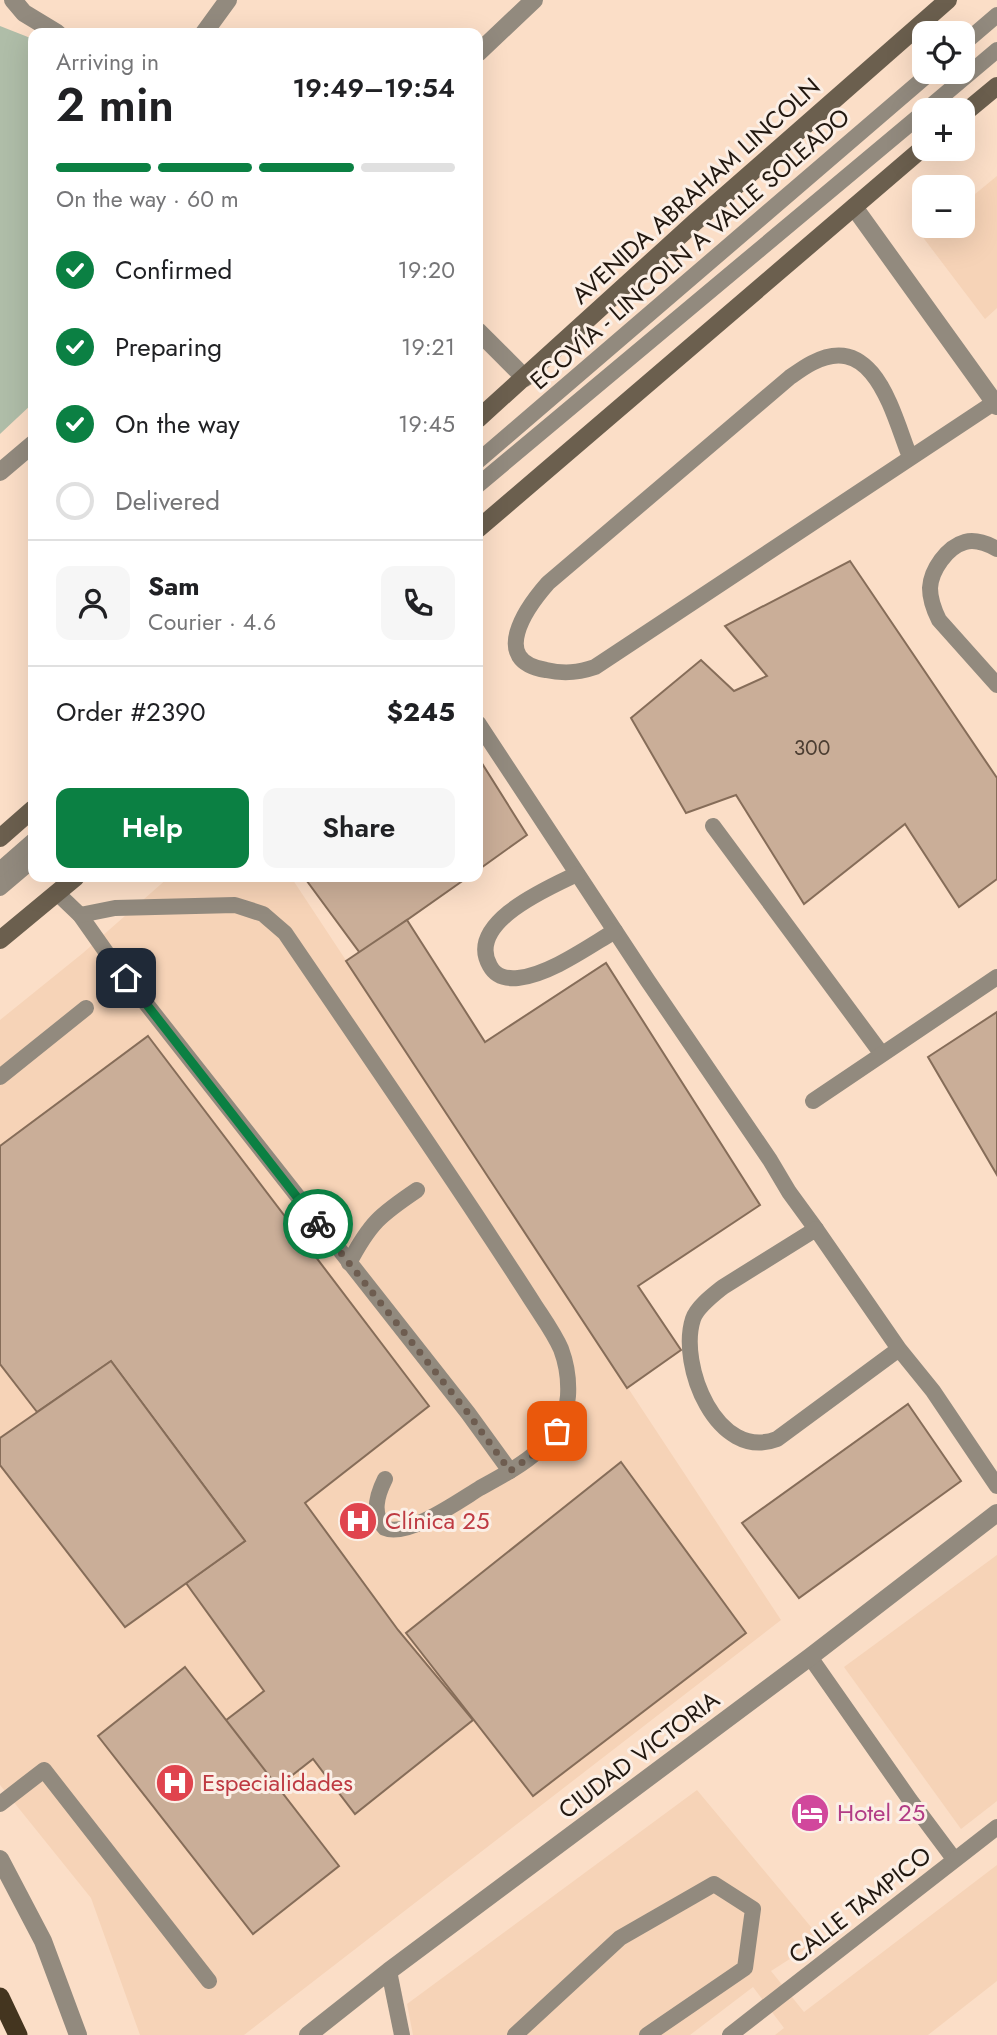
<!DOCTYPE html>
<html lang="en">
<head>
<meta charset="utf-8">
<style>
	:root { --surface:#fff; --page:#f6f6f6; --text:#202124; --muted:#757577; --line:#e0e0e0; --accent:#0b8043 }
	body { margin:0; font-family:Jost,sans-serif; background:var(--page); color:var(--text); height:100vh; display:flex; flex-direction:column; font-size:26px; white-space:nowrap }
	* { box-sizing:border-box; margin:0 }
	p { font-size:23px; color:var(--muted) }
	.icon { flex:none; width:38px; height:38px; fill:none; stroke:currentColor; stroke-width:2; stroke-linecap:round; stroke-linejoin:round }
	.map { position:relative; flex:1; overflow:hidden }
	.sheet { position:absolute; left:28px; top:28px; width:455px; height:854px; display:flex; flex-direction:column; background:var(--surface); border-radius:14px; box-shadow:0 7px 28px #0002 }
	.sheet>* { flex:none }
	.buttons { position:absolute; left:912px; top:21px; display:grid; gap:14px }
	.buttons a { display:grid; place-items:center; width:63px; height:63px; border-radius:14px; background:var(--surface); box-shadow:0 7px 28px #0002; font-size:35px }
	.pin { position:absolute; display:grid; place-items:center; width:60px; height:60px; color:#fff; margin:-30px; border-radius:14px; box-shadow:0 4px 10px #0006 }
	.courier { position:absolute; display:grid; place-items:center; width:70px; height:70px; margin:-35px; border:5px solid #0b8043; border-radius:50%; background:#fff; color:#222; box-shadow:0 2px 9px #0007 }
	.headline em { font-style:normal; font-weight:600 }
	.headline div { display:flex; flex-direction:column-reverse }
	.headline { display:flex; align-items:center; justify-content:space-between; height:119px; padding:0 28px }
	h1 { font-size:46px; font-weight:600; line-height:52px }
	.bar { display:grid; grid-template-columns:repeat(4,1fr); gap:10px 7px; align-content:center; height:84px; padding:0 28px }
	.bar i { height:9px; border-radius:5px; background:var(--line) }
	.bar .current { background:var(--accent) }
	.bar p { grid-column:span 4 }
	.line { display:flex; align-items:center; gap:18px; padding:0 28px; border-top:2px solid var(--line) }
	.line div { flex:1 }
	.round { display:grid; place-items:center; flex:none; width:74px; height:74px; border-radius:14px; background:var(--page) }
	ol { padding:0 28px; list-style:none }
	li { display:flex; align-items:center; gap:21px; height:77px }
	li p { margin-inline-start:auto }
	li .icon { padding:7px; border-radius:50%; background:var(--accent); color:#fff; stroke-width:4 }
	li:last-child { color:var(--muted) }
	li i { width:38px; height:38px; border:4px solid var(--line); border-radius:50% }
	.cta { display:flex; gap:14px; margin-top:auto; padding:14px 28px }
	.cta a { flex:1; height:80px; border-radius:14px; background:var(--accent); color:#fff; font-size:28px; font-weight:600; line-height:80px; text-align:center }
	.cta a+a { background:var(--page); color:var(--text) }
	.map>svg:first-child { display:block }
</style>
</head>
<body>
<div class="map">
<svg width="997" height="2035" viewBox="0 0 997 2035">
	<rect width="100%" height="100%" fill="#fbdec7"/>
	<g fill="#f6d3b7">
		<path d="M997,176V308L985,319L922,236L935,226H962L963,204Z"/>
		<path d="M169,877H291L781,1620L244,2035H140L91,1898L0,1785V1020L83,953Z"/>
		<path d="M997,1555V1801L961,1829L844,1667Z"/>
		<path d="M697,1790L821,1939L771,1971L804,2012L997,1865V1981L928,2035H775L784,2028L753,1987L690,2035H413L407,2004Z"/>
	</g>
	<path fill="#afbda8" d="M0,26L33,39V403L0,434Z"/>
	<g fill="#caae98" stroke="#866d59" stroke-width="2">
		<path d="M850,561L997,778V879L959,907L905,824L804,904L736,795L686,813L631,718L701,660L734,691L767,676L725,626Z"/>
		<path d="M478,757L527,835L478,870Z"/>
		<path d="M304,877H468L360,953Z"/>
		<path d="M407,920L485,1042L606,963L760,1205L638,1286L681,1350L627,1388L346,961Z"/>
		<path d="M997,1012V1175L928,1057Z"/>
		<path d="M148,1036L429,1406L305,1503L398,1630L473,1720L355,1814L313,1759L276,1788L225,1721L264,1691L186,1583L245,1541L111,1361L37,1412L0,1364V1146Z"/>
		<path d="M111,1361L245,1541L125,1627L0,1465V1438Z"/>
		<path d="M908,1404L961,1481L799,1598L742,1523Z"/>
		<path d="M621,1462L746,1633L533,1796L406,1633Z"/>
		<path d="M185,1667L339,1866L253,1934L98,1736Z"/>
	</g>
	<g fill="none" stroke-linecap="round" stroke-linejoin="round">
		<g stroke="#928a7e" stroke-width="16">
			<path d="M962,45L997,15"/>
			<path d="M926,110L997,50"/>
			<path d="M910,457C893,415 875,330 812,363C804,367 796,373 789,378L548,583C526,608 489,661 546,670C564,674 578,673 595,667L995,402"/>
			<path d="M478,461L931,72"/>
			<path d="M478,485L924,112"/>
			<path d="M997,549C988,544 976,539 965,542C947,547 931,570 930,588C930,599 934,610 939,620L997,685"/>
			<path d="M478,723L648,981L770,1160L789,1192L816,1229"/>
			<path d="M713,826L881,1053"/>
			<path d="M0,870L33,841"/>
			<path d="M577,874C548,888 465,923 490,966C496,977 506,979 518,978C549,975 588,947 615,931"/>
			<path d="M0,888L33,860"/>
			<path d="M57,893L80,915L111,959L468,1413L510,1471"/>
			<path d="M80,915L115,908L235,905L263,914L285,933C349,1027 413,1120 476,1215C495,1244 515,1274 534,1304C543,1318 554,1333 561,1349C567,1365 569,1380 568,1396C564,1444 518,1467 480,1488C460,1500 407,1538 385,1528C371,1514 377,1495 385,1479"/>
			<path d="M0,1077L86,1008"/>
			<path d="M813,1101L997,977"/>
			<path d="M349,1263C370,1223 380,1215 417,1190"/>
			<path d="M899,1349L777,1439C717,1462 678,1365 693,1319C697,1307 713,1295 723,1287L816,1229L899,1349L933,1391L997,1486"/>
			<path d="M810,1657L910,1800L954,1859"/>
			<path d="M0,1804L44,1770L209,1981"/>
			<path d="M389,1971L402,2035"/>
			<path d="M515,2035L620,1938L714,1884L753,1909L745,1968L647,2035"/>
			<path d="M730,2035L997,1827"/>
		</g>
		<g stroke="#928a7e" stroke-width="18">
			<path d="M13,0L24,13L57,33"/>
			<path d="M204,33L228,0"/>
			<path d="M478,53L534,0"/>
			<path d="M854,207L997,406"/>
			<path d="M478,331L525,378"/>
			<path d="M0,472L33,444"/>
			<path d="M308,2035L389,1971L810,1657L997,1513"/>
		</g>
		<path stroke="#928a7e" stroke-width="18" d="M0,1859L43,1941L78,2035"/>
		<g stroke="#6b5f4e" stroke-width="18">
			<path d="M962,115L997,86"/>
			<path d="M478,419L695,222L948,0"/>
			<path d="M478,529L924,147"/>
			<path d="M0,838L33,809"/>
			<path d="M0,940L76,877"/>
		</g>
		<path stroke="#44351f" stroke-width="19" d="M0,1997L18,2035"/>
	</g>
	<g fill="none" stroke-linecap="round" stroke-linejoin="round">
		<path stroke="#6e5d50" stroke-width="7" stroke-dasharray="0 12.6" d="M318,1224L468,1413L510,1471L540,1450L557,1431"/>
		<path stroke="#0b8043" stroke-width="9" d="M126,978L318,1224"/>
	</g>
	<defs>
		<g id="hospital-disc" transform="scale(2.0125)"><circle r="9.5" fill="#e0444e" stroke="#fbefe6"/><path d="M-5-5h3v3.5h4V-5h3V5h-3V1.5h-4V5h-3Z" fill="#fff"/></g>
		<g id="hotel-disc" transform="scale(2.0125)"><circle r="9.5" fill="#d1479c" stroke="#fbefe6"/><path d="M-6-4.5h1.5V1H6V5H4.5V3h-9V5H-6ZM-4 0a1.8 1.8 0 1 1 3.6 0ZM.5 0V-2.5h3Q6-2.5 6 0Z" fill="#fff"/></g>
	</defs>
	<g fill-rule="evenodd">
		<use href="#hospital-disc" x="358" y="1521"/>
		<use href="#hospital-disc" x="175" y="1783"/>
		<use href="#hotel-disc" x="810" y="1813"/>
	</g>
	<g text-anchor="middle" stroke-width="6" stroke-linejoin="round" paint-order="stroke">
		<g font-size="21" fill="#4c3e32">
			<text x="812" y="755">300</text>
		</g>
		<g font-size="24" fill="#221810" stroke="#fbefe6">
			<text transform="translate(696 191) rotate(-42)" y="8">AVENIDA ABRAHAM LINCOLN</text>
			<text transform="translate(690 249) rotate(-41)" y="8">ECOVÍA - LINCOLN A VALLE SOLEADO</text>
			<text transform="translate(639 1755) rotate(-37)" y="8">CIUDAD VICTORIA</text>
			<text transform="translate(860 1905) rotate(-38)" y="8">CALLE TAMPICO</text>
		</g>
		<g font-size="24" fill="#be3a42" stroke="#fbefe6" text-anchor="start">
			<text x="385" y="1529">Clínica 25</text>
			<text x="202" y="1791">Especialidades</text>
		</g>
		<g font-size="24" fill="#b23c85" stroke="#fbefe6" text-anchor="start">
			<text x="837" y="1821">Hotel 25</text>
		</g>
	</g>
</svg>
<div class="buttons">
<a><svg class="icon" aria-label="locate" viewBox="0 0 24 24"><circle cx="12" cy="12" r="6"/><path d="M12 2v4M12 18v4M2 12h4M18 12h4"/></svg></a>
<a>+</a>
<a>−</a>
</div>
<div class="pin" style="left:557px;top:1431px;background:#ea580c"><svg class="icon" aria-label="bag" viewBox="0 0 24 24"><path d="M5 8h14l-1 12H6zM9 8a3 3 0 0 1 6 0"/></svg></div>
<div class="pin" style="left:126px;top:978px;background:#1f2937"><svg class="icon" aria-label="home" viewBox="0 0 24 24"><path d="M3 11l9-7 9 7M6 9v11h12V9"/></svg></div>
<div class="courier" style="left:318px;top:1224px"><svg class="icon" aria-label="bike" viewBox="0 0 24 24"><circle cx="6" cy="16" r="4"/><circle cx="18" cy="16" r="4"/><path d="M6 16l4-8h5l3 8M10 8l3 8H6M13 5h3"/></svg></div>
<section class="sheet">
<div class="headline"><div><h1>2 min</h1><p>Arriving in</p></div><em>19:49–19:54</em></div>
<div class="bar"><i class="current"></i><i class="current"></i><i class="current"></i><i></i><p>On the way · 60 m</p></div>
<ol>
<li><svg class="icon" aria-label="check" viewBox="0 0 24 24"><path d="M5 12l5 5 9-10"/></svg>Confirmed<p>19:20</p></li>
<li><svg class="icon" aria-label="check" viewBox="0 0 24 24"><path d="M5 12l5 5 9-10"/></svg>Preparing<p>19:21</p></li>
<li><svg class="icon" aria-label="check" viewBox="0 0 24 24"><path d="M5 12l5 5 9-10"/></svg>On the way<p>19:45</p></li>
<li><i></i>Delivered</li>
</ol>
<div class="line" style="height:126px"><a class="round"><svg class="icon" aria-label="person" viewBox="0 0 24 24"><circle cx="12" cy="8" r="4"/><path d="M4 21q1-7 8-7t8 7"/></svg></a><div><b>Sam</b><p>Courier · 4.6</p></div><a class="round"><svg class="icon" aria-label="phone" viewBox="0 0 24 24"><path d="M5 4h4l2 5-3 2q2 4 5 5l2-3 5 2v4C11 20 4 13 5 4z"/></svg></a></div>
<div class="line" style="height:91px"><div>Order #2390</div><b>$245</b></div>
<div class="cta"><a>Help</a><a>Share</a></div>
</section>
</div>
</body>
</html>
